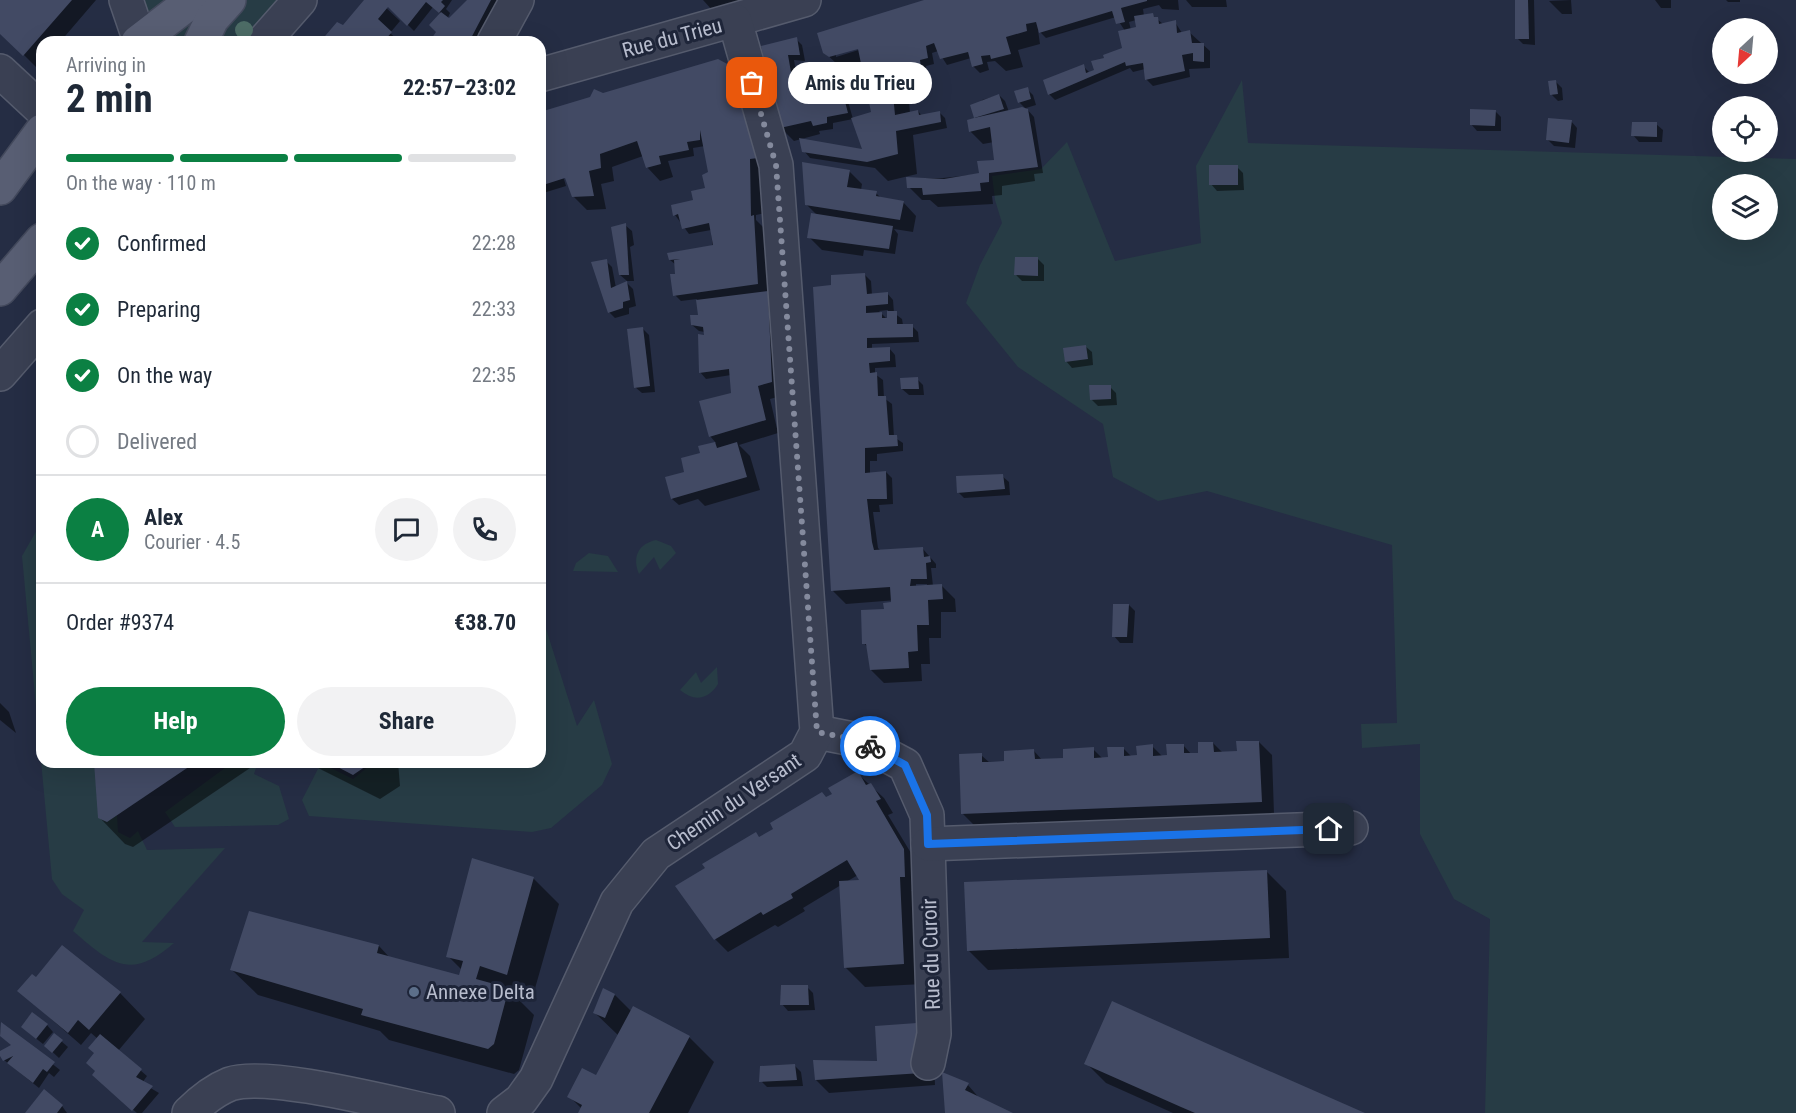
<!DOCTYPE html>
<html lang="en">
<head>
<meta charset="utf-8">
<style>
	:root { --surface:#fff; --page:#f2f2f3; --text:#1f2937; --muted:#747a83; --line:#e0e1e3; --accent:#0b8043 }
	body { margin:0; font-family:"Roboto Condensed",sans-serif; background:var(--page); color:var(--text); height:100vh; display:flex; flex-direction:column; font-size:22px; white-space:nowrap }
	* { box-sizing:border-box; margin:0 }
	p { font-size:20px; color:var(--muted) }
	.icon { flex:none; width:33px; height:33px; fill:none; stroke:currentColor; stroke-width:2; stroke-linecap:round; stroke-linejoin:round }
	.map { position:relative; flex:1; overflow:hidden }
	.side { position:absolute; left:36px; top:36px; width:510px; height:732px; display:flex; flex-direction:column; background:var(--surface); border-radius:18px; box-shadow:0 6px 24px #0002 }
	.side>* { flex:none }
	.needle { width:39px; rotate:206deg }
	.controls { position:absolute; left:1712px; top:18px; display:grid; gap:12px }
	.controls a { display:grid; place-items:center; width:66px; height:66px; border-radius:50%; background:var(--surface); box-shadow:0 6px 24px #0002; font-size:30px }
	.pin { position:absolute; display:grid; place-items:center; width:51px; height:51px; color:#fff; margin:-26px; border-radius:12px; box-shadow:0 3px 9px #0006 }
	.courier { position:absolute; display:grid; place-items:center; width:60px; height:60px; margin:-30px; border:4px solid #1a73e8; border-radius:50%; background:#fff; color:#222; box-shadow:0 2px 8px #0007 }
	.bubble { position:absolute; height:42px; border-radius:21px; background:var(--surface); box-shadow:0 6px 24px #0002; font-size:20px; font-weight:700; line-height:42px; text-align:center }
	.summary em { font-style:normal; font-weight:700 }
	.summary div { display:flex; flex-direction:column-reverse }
	.summary { display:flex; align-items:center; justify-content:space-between; height:102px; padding:0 30px }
	h1 { font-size:39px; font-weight:700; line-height:45px }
	.bar { display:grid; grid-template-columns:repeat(4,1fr); gap:9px 6px; align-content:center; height:72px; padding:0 30px }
	.bar i { height:8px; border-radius:4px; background:var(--line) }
	.bar .active { background:var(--accent) }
	.bar p { grid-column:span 4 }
	.line { display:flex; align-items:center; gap:15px; padding:0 30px; border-top:2px solid var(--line) }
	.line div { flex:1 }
	.round { display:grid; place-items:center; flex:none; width:63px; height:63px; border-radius:32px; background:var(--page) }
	ol { padding:0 30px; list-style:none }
	li { display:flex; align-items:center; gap:18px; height:66px }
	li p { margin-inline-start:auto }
	li .icon { padding:6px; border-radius:50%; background:var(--accent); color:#fff; stroke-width:4 }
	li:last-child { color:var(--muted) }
	li i { width:33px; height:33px; border:3px solid var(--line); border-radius:50% }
	.primary-button { display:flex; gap:12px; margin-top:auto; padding:12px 30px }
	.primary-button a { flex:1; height:69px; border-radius:36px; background:var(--accent); color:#fff; font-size:24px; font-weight:700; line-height:69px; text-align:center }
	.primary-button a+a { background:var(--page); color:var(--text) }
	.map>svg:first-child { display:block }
</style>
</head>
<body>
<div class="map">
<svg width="1796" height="1113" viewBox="0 0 1796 1113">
	<rect width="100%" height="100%" fill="#252d44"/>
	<g fill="#273c45" fill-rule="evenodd">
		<path d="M126,0H300L263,42H138Z"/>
		<path d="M1242,80L1248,143L1796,159V1113H1485L1490,919L1454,899L1420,834V744L1362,748L1361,724L1397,723L1392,545L1207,491L1158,501L1113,477L1103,424L1018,367L966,303L980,265L1002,223L995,200L992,176L1041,169L1067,142L1115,261L1201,243L1196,166ZM1722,184H1767V230H1722Z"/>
		<path d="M42,521V762H114L118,832L130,838L138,831L147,850L225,848L142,942L174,943C131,981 111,964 73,931L84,910L62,894L52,879L22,556Z"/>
		<path d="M656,540L671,546L676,553L660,570L654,557L639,574C632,557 638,544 656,540Z"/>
		<path d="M589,553L608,556L618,572L573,571L576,563Z"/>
		<path d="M540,610L577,726L594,700L612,764L602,785L551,828L532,832L309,816L302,800L321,763L353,779L374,762H540Z"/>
		<path d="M717,667L718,684C708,700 694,702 680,690L696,672L701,683Z"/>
		<path d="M233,762H258L254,774L279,786L289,819L278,825L175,827L165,812Z"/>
	</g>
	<g fill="#0007" fill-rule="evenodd">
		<path d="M0,0H96L60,42H42V63L37,68L0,31Z"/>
		<path d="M366,0H452L446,9L450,13L446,22L469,0H512L488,42H431L438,32L441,14L433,7L414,31L384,1L381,3L400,21L390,33L400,42H321L352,35Z"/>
		<path d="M703,0H752L713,11Z"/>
		<path d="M927,0H1178L1179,10L1162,9L1159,5L1143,9L1144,16L1152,15L1163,24L1175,22L1182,33L1189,32L1210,51V68L1189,69L1190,77L1153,86L1146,79L1145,69L1133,72L1130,68L1055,100L1049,94L1083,66L1090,73L1096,71L1106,59L1123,48L1125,31L1116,17L1046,38L1038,30L1040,44L1018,50L1023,67L1006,71L995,61L987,62L989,70L980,73L973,66L971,58L947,65L938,51L932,53L934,64L926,66L929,87L908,89L910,113L918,111L922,116L939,112L945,118L947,128L913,135L917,174L888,181L875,168L810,158L804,151H865L853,119L833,123V129L819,131L820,134L794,141L781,128L771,84L796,39L802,45L805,61L794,60L797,78L840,91L847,98L853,119L872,113L864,72L850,76L824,52ZM1136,20L1138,28L1131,30L1129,22ZM864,45L865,48L836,57V53Z"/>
		<path d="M1226,0L1227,7H1192L1186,0Z"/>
		<path d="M1517,0H1534L1535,45L1523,44L1517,38Z"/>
		<path d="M1571,0L1572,14H1562L1549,1Z"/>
		<path d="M1655,0H1671V8H1661Z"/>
		<path d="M1726,0H1740V2H1728Z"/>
		<path d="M718,61L779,170L765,213L756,215V220L766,230L785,395L770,399L778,433L739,445L750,456L760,490L705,506L698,499L679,505L672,499L684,474L702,454L700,447L716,443L710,436L732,394L731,375L706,379L700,372L706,336L705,332L699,331L692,325L699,317L697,299L681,301L675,295L677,275L676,265L670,260L713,250L711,230L689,234L675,215L708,189L711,173L705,146L693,148L694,156L668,161L673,177L660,181L647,167L643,156L612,167L614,181L601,184L606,209L587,210L574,197L564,169H561L566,186L540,194V113Z"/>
		<path d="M1555,81L1562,88L1563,100L1558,101L1552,95Z"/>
		<path d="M1027,89L1033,95L1036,105L1026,108L1034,117L1043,173L1034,174L1035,181L1002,186V195L992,196L993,204L938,207L930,200H922L909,187L908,178H943L980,174L996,161L994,142L983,144L970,131L982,100L999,95L1005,101L1009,112L1016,111L1025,108L1019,102Z"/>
		<path d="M1495,111L1501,117V131H1477L1471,124Z"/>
		<path d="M1571,121L1577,128L1575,148L1554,146L1547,139Z"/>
		<path d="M1656,124L1663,130L1662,142H1639L1633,135Z"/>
		<path d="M1237,167L1243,173L1244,190L1217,191L1211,184Z"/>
		<path d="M849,171L862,184L861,190L876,193L882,199L903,202L916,216L913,232L894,229L898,234L895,254L864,250L863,256L822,250L809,237L817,215L807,205Z"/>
		<path d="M625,225L632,231L634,245L630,247L634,281H627L620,275Z"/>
		<path d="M1038,259L1044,265V281H1022L1016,275Z"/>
		<path d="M606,261L612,267L616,288L627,283L633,289L636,306L629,308V314L615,318L609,312Z"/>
		<path d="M865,275L871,281L872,295L887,293L893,300L894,313L902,319L903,325L912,326L918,332L919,342L872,344V350L889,348L895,355L896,367L875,368V374L883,380L884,398L892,404L894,437L903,443V451L877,454V461H870V474L886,472L892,478L893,504L879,505L880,512H873L878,548L881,551L923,549L936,564V568H931L933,586H942L955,599L956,612H941V638H929L930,664H921L922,681L884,683L871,670L868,648L864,643L885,610L897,600L846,604L833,591V287ZM888,310V320L879,311ZM916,584H927V587H916Z"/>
		<path d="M643,329L649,335L655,392L642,393L635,387Z"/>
		<path d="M1085,346L1092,352L1093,365L1072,368L1066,361Z"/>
		<path d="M917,379L923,385L924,395H909L902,389Z"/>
		<path d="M1110,387L1116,393L1117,405L1098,406L1091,399Z"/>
		<path d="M1002,476L1009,482L1010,495L964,498L958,492Z"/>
		<path d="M1129,605L1135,611L1133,643H1120L1114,636Z"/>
		<path d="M0,703L9,712L16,733L0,720Z"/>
		<path d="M1259,742L1272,755L1274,814L976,827L963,814L981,755L990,763L1005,762L1034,751L1043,761L1065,760L1093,749L1103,759L1109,758L1123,748L1132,757H1138L1152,746L1162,756H1168L1183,745L1192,755L1199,754L1213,743L1223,753H1238Z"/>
		<path d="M96,762H259L133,847L125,844L100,818Z"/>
		<path d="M306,762H398L400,786L380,799Z"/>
		<path d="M857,773L884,798L893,813L888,815L917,863L918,890H911L919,899L923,984L865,987L845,967L841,885L803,908L805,911L778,927L775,925L728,952L715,939L760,838L827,799ZM858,875L861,881L846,882Z"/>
		<path d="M1266,871L1286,891L1289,958L988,970L969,951Z"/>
		<path d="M533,878L559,904L532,999L511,992L534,1015L519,1070L514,1074L389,1040L380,1031L258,995L232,970L379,946L391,959L460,977L462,970L448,956Z"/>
		<path d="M62,947L120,993L145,1019L118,1051L147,1076L142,1083L159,1093L142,1113H137L107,1088L96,1072L98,1039L91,1033L81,1045L19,991L42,986Z"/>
		<path d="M807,987L813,993L815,1010L788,1011L782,1004Z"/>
		<path d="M615,995L632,1012L689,1037L714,1062L688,1113H580L582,1109L569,1096L597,1077L619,1036L595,1013Z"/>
		<path d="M2,1024L60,1070L54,1077L49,1073L39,1088L4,1060L0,1053L13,1046L0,1035Z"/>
		<path d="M47,1025L53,1032L43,1044L29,1033Z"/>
		<path d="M54,1035L68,1047L59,1058L46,1046Z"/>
		<path d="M934,1062L935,1085L829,1093L816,1080Z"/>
		<path d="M1086,1063L1361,1113H1173L1106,1083Z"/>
		<path d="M795,1066L801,1072L803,1086L767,1087L761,1081Z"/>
		<path d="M968,1085L980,1099L1010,1113H947Z"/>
		<path d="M62,1106L67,1113H27Z"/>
	</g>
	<g fill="#424a64">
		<path d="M0,0H72L23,56L0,34Z"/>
		<path d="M364,0H443L441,2L445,6L439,13L426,2L407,26L388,7L378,19L392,32L383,42H320L337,22L343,25Z"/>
		<path d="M467,0H491L469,42H429L436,32L429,25L441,12L449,18Z"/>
		<path d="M924,0H1147V1L1121,8L1125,22L1116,24L1112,11L1039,33L1036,22L1026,24L1027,31L1006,37L1011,54L991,59L990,55L981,56L983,64L972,67L968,52L940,59L934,43L926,46L928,58L920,60L923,81L892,84L895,115L918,110L919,115L940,111L941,122L896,131L898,154L867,162L802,152L799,138L862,149L851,118L871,112L858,49L829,57L823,53L817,33Z"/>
		<path d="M1515,0H1528L1529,39H1515Z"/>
		<path d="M1153,13L1154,17H1158L1159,24L1176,20L1177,33L1190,30L1192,43H1204V62L1193,61V53L1182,55L1185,71L1145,80L1143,63L1126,66L1125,62L1048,95L1043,80L1084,64L1086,73L1094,70L1091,61L1104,58L1103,55L1122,48L1118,31L1136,27L1134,16Z"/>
		<path d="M797,37L800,55H788L792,78L817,71L842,90L848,113L827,117V123L813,126L811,121L780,128L761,46Z"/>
		<path d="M718,59L731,66L767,157L750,159L751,216L754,215L758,284L673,296L670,274H675L674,260L680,259L669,260L667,253L713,245L709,223L682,229L678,214L673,216L671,205L693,200L691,191L705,188L702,175L708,172L700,130V140L687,142L689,150L659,156L661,164L646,168L637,141L600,154L601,168L589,171L594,196L572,197L565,178L540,186V112L590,97L594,89L603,93Z"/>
		<path d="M1556,80L1558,94L1550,95L1548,81Z"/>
		<path d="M1028,87L1031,99L1018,103L1014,91Z"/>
		<path d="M999,94L1004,109L974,118L1022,107L1028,109L1038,167L989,173V182L980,183L981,191L923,195L922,188H907L906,177L944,179L979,173L977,161L994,160L990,127L969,132L967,120L974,118L970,105Z"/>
		<path d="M1470,109L1496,110L1495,126L1470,125Z"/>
		<path d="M1548,118L1572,120L1569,143L1546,140Z"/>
		<path d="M1632,122H1657V137L1631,136Z"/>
		<path d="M802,162L850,170L847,187L877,191L876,196L904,201L900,220L805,205Z"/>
		<rect x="1209" y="165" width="29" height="20"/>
		<path d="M811,213L893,226L889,249L807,238Z"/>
		<path d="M626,223L629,275H619L611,227Z"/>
		<path d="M1015,257H1038V276L1014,275Z"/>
		<path d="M607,259L611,288L627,281L630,300L623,302V308L608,313L591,262Z"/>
		<path d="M865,273L867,294L888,292V304L866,306V313L882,312V318H887V311H897V324H913V337L867,338V348L890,347V361L869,363L870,373L877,372L878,396H886L889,435H897L898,446L865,448V473L886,471L887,499H867L872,542L874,550L923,547L924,557L930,556L931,562L926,563L927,579H911L910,586L942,584L943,599L928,600L929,625H917L918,651L908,652L909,668L870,670L866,644H862L861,610L884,609L883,603L891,602L890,587L831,591L813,287L831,285V275Z"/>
		<path d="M768,291L772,382L758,386L766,420L709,437L699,401L731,393L729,369L699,373L698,334L704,335L703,327L691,325L690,315H698L696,300Z"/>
		<path d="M643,327L650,386L634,388L627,329Z"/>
		<path d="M1086,345L1088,359L1065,362L1063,348Z"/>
		<path d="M918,377L919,389H901L900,378Z"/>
		<path d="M1089,385H1111V399L1090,400Z"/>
		<path d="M715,442L717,448L737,442L747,477L671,499L665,477L684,472L681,458L700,453L698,446Z"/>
		<path d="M1003,474L1005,489L957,493L956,476Z"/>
		<path d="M1113,604H1129L1127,637H1112Z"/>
		<path d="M1236,741H1259L1262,802L961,814L959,754L982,753V762H990L1004,761V751L1034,749L1035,759L1063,758V749L1094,747V758L1108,757L1107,747H1124V756L1137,755L1136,746L1153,744V756L1167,755L1166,744H1184V753H1198V742H1213L1214,752L1237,751Z"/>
		<path d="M94,762H196L107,822L98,818Z"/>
		<path d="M328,762H372L353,775Z"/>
		<path d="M858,771L866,785L871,783L881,799L876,801L904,849L905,877H900L904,964L844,968L839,881L859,880L847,860L791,894L793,898L763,915L761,912L714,940L675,886L705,868L702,864L756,832L759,837L773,829L770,823L822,792L826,797L832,794L828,788Z"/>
		<path d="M472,858L534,877L507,975L480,966L476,979L509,988L494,1044L488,1049L361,1015L363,1009L230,970L249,911L379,945L377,953L459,975L463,961L446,957Z"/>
		<path d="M1267,870L1270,938L967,951L964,882Z"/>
		<path d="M62,945L121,992L89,1030L78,1020L68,1033L17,991L32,974L36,977Z"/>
		<path d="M781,985H808L809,1005H780Z"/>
		<path d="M603,988L615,994L605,1018L593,1013Z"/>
		<path d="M1112,1001L1208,1044L1365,1113H1195L1181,1107L1084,1064Z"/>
		<path d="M633,1006L690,1036L649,1113H578L582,1105L567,1097L582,1068L596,1075Z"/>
		<path d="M32,1012L48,1024L36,1039L21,1027Z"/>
		<path d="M1,1022L55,1062L47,1072L43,1069L33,1083L7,1063L13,1056L3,1061L0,1056V1051L11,1045L0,1036Z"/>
		<path d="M917,1023L922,1073L815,1080L813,1060L877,1061L875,1026Z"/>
		<path d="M54,1033L63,1040L52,1053L44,1046Z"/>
		<path d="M100,1034L142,1069L136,1077L153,1086L132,1111L92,1075L95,1071L86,1063L94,1053L88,1048Z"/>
		<path d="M795,1064L797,1080L759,1082L760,1066Z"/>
		<path d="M942,1072L969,1083L965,1090L1013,1113H945Z"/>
		<path d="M44,1089L63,1105L57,1113H25Z"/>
	</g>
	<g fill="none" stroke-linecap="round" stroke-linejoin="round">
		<g stroke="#555b6d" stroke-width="36">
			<g id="minor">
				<path d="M126,0L140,41"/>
				<path d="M263,42L300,0"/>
				<path d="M494,42L517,0"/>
				<path d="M0,71L42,110"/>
				<path d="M540,75L804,0"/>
				<path d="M0,374L42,326"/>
				<path d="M817,732L858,740L905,765L927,815L934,1034L928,1063"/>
				<path d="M928,844L1351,828"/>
				<path d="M189,1113C200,1102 215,1090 230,1084C268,1071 393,1104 438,1113"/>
				<path d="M504,1113L521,1100L536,1079L617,902L656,854L805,755L817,732L776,165L735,21"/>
			</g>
		</g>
		<g stroke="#43495c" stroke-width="36">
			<g id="major">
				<path d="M138,42L193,0"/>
				<path d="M201,42L212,19L229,0"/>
				<path d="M0,188L42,131"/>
				<path d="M0,289L42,240"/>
			</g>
		</g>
		<use href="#minor" stroke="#3a4053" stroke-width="33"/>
		<use href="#major" stroke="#585e73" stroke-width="33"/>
	</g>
	<circle fill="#4d6c66" cx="244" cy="30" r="9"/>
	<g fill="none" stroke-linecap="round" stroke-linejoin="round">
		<path stroke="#848a9d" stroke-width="6" stroke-dasharray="0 10.8" d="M752,83L776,165L817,732L858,740L870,746"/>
		<path stroke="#1a73e8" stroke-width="8" d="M870,746L905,765L927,815L928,844L1329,829"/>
	</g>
	<circle fill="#5c6f8a" stroke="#1e2539" stroke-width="2" cx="414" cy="992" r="6"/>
	<g text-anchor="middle" stroke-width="6" stroke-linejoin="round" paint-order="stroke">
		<g font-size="21" fill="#b7bccd" stroke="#1e2539">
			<text transform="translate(672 38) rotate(-15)" y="7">Rue du Trieu</text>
			<text transform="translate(734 802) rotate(-34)" y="7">Chemin du Versant</text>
			<text transform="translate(931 954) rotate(-92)" y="7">Rue du Curoir</text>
		</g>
		<g font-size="21" fill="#b7bccd" stroke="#1e2539" text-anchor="start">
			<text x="426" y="999">Annexe Delta</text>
		</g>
	</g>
</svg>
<div class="controls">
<a><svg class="needle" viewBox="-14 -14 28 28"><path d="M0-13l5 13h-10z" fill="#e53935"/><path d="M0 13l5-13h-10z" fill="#747a83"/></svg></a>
<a><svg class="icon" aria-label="locate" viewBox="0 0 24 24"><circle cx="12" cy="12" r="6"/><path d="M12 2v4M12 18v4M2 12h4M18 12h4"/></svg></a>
<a><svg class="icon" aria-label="layers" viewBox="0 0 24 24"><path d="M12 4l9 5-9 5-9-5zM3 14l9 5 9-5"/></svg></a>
</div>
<div class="pin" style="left:752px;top:83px;background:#ea580c"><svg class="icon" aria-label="bag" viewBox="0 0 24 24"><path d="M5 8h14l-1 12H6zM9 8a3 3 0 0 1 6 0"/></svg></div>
<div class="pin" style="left:1329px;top:829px;background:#1f2937"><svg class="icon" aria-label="home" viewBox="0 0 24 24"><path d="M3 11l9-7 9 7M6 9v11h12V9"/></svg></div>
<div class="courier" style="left:870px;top:746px"><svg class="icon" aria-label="bike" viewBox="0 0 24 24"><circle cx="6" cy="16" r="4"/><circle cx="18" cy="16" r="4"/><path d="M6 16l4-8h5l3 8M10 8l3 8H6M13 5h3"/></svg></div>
<div class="bubble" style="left:788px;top:62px;width:144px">Amis du Trieu</div>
<section class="side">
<div class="summary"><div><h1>2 min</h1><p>Arriving in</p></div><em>22:57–23:02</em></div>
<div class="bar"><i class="active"></i><i class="active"></i><i class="active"></i><i></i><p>On the way · 110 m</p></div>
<ol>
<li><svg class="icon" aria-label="check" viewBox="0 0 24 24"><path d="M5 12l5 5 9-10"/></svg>Confirmed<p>22:28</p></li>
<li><svg class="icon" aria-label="check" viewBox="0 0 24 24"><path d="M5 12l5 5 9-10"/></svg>Preparing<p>22:33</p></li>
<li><svg class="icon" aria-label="check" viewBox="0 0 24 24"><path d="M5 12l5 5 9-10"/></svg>On the way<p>22:35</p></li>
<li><i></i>Delivered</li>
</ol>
<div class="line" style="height:108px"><b class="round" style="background:var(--accent);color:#fff">A</b><div><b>Alex</b><p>Courier · 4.5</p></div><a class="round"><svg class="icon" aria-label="chat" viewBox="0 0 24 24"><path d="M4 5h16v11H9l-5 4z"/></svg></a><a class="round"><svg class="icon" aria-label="phone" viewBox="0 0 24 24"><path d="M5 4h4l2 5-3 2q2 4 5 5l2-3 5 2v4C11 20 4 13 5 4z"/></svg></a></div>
<div class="line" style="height:78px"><div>Order #9374</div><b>€38.70</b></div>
<div class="primary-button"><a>Help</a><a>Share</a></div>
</section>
</div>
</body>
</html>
